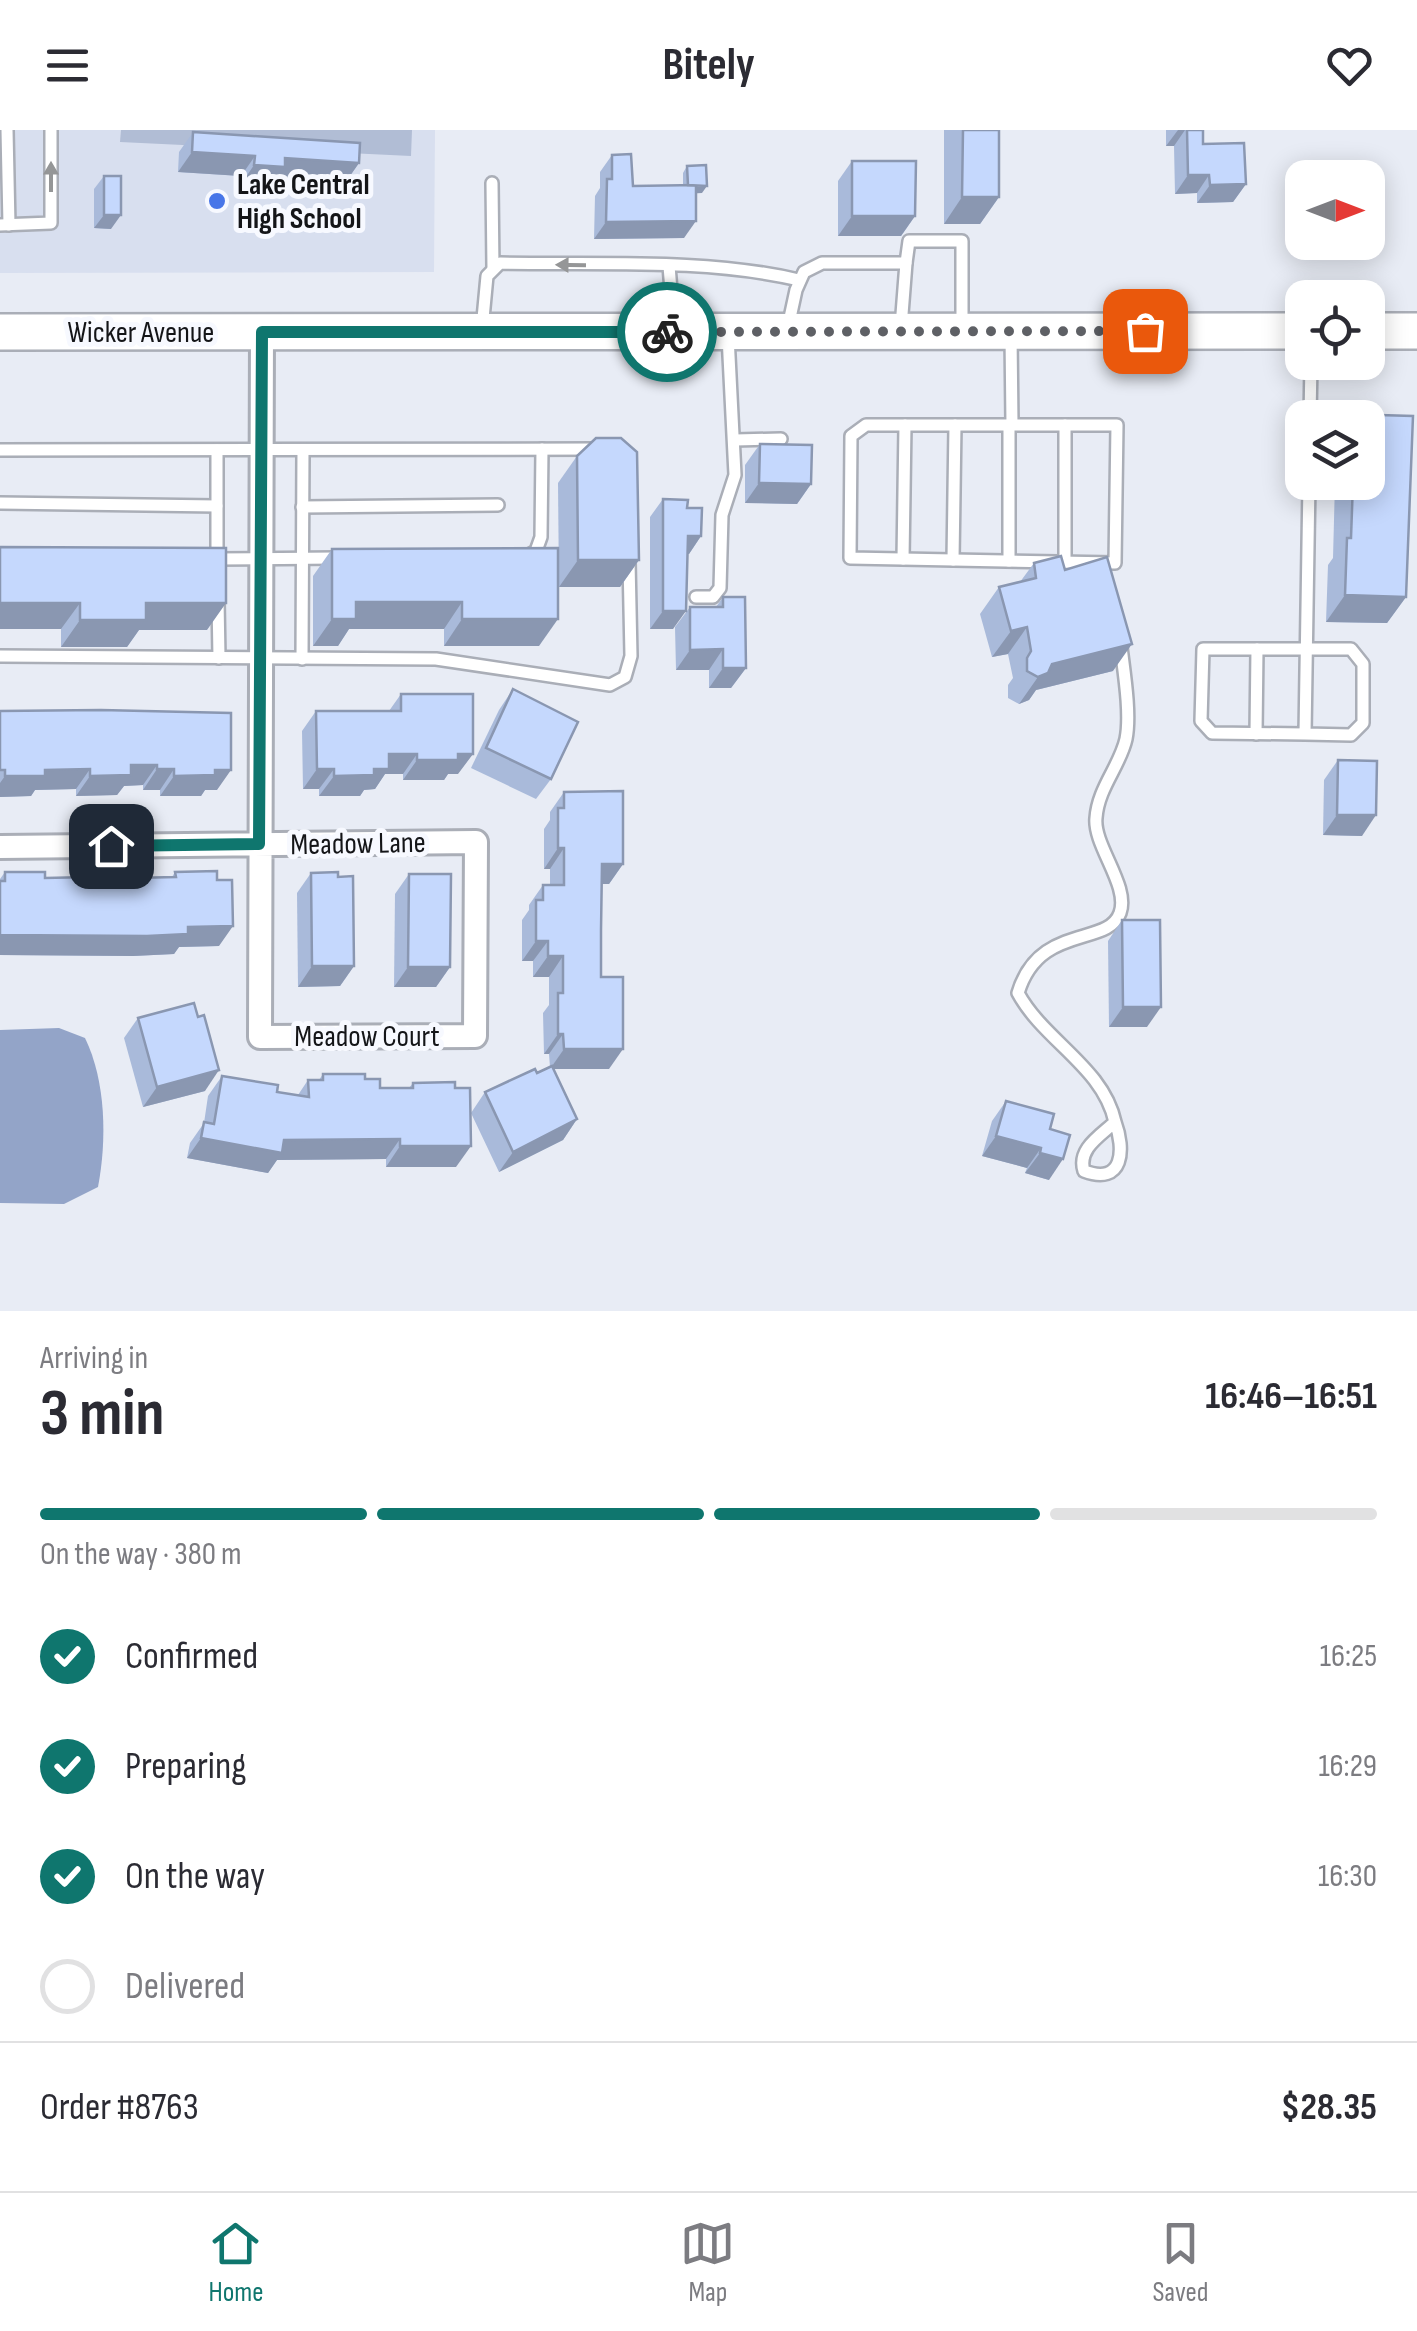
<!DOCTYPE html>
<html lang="en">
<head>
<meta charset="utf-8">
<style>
	:root { --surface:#fff; --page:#f2f2f3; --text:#2b2b33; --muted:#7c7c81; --line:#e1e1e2; --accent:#0f766e }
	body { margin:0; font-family:"Sofia Sans Condensed",sans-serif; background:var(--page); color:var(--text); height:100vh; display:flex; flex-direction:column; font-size:38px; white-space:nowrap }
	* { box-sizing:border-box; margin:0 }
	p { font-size:32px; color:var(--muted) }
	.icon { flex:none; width:55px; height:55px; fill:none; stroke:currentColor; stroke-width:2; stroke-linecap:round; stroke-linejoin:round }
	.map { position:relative; height:1181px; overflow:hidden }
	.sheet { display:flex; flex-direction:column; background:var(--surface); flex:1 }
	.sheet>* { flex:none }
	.needle { width:65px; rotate:90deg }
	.fabs { position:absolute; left:1285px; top:30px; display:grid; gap:20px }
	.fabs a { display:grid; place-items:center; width:100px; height:100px; border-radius:20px; background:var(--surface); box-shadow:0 5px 25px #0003; font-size:50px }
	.pin { position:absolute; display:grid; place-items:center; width:85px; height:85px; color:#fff; margin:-42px; border-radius:20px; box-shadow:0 5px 15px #0006 }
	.courier { position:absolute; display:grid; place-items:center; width:100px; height:100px; margin:-50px; border:8px solid #0f766e; border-radius:50%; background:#fff; color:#222; box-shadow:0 2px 12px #0007 }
	.overview em { font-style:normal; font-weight:700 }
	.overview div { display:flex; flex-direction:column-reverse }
	.overview { display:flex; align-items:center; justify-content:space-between; height:170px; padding:0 40px }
	h1 { font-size:65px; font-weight:700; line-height:75px }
	.bar { display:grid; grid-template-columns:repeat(4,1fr); gap:15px 10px; align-content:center; height:120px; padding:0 40px }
	.bar i { height:12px; border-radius:8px; background:var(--line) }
	.bar .current { background:var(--accent) }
	.bar p { grid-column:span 4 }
	.line { display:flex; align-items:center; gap:25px; padding:0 40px; border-top:2px solid var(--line) }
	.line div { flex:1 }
	ol { padding:0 40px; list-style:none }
	li { display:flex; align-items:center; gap:30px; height:110px }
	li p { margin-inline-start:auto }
	li .icon { padding:10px; border-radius:50%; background:var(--accent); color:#fff; stroke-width:4 }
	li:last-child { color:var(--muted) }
	li i { width:55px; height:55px; border:5px solid var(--line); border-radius:50% }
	header { display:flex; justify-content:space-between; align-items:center; height:130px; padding:0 40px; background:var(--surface); font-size:45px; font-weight:700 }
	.tab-bar { display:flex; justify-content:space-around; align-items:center; height:140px; border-top:2px solid var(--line); background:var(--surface); font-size:28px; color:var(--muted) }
	.tab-bar a { display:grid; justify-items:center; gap:5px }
	.tab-bar .current { color:var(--accent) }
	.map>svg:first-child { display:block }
</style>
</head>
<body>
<header><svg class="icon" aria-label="menu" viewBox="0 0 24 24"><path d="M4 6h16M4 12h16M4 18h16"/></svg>Bitely<svg class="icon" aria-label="heart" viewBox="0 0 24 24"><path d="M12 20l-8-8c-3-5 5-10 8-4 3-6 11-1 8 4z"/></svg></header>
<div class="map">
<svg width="1417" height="1181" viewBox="0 0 1417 1181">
	<rect width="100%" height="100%" fill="#e8ecf5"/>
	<path fill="#d8dfef" d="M0,0H435L434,142L0,143Z"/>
	<path fill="#b1bdd5" d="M121,0H412L411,26L120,12Z"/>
	<path fill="#93a4c8" d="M59,898L85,908C106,951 107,1010 98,1057L64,1074L0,1073V900Z"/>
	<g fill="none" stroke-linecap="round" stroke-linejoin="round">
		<g stroke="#aaaeb7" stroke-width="16">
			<g id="service">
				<path d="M7,0L9,95"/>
				<path d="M492,53L493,139"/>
				<path d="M0,95L51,93V0"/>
				<path d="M906,133L909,111H962V197"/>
				<path d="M669,136L674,197"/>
				<path d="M788,197L796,160L804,142L822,133H906L901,197"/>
				<path d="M482,199L487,146L500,133C596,135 705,128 799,150"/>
				<path d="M1011,205L1012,295H1117L1115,433L850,428L851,306L866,295H1012"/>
				<path d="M1310,288L1311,232"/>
				<path d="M1009,295V431"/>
				<path d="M735,310L781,309"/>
				<path d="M0,320L596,319"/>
				<path d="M217,320V431"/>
				<path d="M0,373L217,376"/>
				<path d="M302,377L498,375"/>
				<path d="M525,427L536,421L541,407L542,319"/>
				<path d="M215,429L336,428"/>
				<path d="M903,429L905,295"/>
				<path d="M953,430L955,295"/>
				<path d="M1065,432V295"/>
				<path d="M696,467H713L720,458L722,385L735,345L728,206"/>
				<path d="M218,469L219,528"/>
				<path d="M0,526L436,529L610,555L625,547L631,526L629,431"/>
				<path d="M302,529L303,320"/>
				<path d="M1256,604L1257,519"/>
				<path d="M1305,604L1351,605L1363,593V534L1351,519C1302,519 1252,519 1203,519L1201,591L1212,603L1305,604L1309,352"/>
				<path d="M1115,992C1125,1019 1124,1056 1084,1041C1077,1019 1100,1006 1115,992C1103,937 1044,911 1018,863C1039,793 1108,817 1120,783C1130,756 1093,715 1096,688C1098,658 1120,636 1126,609C1131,584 1124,542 1121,517"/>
			</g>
		</g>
		<g stroke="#aaaeb7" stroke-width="28">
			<path id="minor" d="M0,717L476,712L475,906L260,907L262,202"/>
		</g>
		<g stroke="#aaaeb7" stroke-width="40">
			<g id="trunk">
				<path d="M1368,201H1417"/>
				<path d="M0,202L1302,201"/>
			</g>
		</g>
		<use href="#service" stroke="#fff" stroke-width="11"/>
		<use href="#minor" stroke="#fff" stroke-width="22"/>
		<use href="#trunk" stroke="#fff" stroke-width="35"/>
	</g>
	<g fill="#a9bada">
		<path d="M944,0H999V67L980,94H944Z"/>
		<path d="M1166,0H1203V14L1246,54L1233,72L1197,73V63L1175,64L1174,16H1166Z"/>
		<path d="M193,2L359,33L345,53L277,49L271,57L240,56L241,46L178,42L179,22Z"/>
		<path d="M612,25L633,56L683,55V43L687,36L702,63H696L684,108L594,109L595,66L600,58V42Z"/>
		<path d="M852,31L915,86L901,106H838V51Z"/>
		<path d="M104,46L111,99L94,98V59Z"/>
		<path d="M1343,284L1413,286L1406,467L1387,493L1326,492L1328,435L1333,428L1335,352H1368V288H1340Z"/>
		<path d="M760,314L811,354L797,374L745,373V335Z"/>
		<path d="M577,326L639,430L620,457H559L558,353Z"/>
		<path d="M663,369L687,378L701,406L689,424H687L673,499H650V387Z"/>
		<path d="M0,417L207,500H139L127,517H61V499Z"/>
		<path d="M558,418L539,516H444V499H349L338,516H313V446L332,419Z"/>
		<path d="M1034,433L1065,440L1113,541L1036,560L1029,570L1019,574L1008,568V555L1013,548L1008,524L992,527L980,484L999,457L1020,452Z"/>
		<path d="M723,467L746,538L731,558H709V540H676L675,497L690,477H716Z"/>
		<path d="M513,559L551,649L536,669L471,638L499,580Z"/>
		<path d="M401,564L458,644H448L444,650H403V644H385L375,659L364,660L360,666H319V659H303L302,601L316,581H389Z"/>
		<path d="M101,580L217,660H205L201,666H160V660H143V655L124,656L117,665L76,666V659L35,660L31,666L0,667V581Z"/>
		<path d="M1338,630L1362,706L1323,705L1324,650Z"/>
		<path d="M564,662L623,734L609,754H601V847L609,939H553L577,989L563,1010L499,1042L471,983L485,962L550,937L549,924H544L543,883L549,875V847H533V831H522V790L529,780V775L543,755H550V739H544V699L550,690V682Z"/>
		<path d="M90,741L131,748L172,747L175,742L219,816L179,817L174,824L133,826L0,825V749L5,742L45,748L86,747Z"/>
		<path d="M311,743L354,836L340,856L298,857L297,763Z"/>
		<path d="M409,744L450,837L436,857H394L395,764Z"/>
		<path d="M1122,790L1147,897H1109L1108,811Z"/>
		<path d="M138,888L205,961L143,977L124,908Z"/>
		<path d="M323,944L365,949L380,958H409L413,953L456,1037H386V1029L277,1030L268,1043L187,1028L190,1013L204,993L208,966L222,946L277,962L298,965L308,950H319Z"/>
		<path d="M1006,971L1050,999L1049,1050L1025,1043L1027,1038L982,1026L992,991Z"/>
	</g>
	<g fill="#8a97b1">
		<path d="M1178,0H1185L1174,16H1166Z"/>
		<path d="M192,22L255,26L241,46L178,42Z"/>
		<path d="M285,28L359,33L345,53L277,49L271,57L240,56L254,35Z"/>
		<path d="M1188,45H1209L1197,63L1175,64Z"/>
		<path d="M1246,54L1233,72L1197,73L1210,55Z"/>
		<path d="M707,56L702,63L683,64L688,57Z"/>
		<path d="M962,67H999L980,94H944Z"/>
		<path d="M104,85H121L111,99L94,98Z"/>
		<path d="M852,86H915L901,106H838Z"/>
		<path d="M696,91L684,108L594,109L606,92Z"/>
		<path d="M759,353L811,354L797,374L745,373Z"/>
		<path d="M688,406H701L689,424H675Z"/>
		<path d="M578,430H639L620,457H559Z"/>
		<path d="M1345,465L1406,467L1387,493L1326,492Z"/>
		<path d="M356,472H462L444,499H349L338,516H313L332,489Z"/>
		<path d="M0,473H80L61,499H0Z"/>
		<path d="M146,473H226L207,500H139L127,517H61L80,490Z"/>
		<path d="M663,481H686L673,499H650Z"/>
		<path d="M462,489H558L539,516H444Z"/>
		<path d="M1027,497L1008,524L992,527L1011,501Z"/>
		<path d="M1132,514L1113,541L1036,560L1029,570L1019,574L1038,547L1052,534Z"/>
		<path d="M723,519L709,540H676L690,520Z"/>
		<path d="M723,538H746L731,558H709Z"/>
		<path d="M389,624H417L403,644H385L375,659L364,660L360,666H319L334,646Z"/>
		<path d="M458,624H473L458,644H448L444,650H403L417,630Z"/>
		<path d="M131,635H157L143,655L124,656L117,665L76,666L90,646Z"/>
		<path d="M90,639L76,659L35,660L31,666L0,667V653L5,646L45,640Z"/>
		<path d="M157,639H174L160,660H143Z"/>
		<path d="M317,639H334L319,659H303Z"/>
		<path d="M215,640H231L217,660H205L201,666H160L174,646Z"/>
		<path d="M1337,685H1376L1362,706L1323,705Z"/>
		<path d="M558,718H564L550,739H544Z"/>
		<path d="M602,734H623L609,754H587Z"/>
		<path d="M233,796L219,816L179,817L174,824L133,826L0,825V805Z"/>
		<path d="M536,811H548L533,831H522Z"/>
		<path d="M548,826H563L549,847H533Z"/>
		<path d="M312,836H354L340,856L298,857Z"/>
		<path d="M408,837H450L436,857H394Z"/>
		<path d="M1123,877H1161L1147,897H1109Z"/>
		<path d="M558,904H563L549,924H544Z"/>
		<path d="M564,919H623L609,939H550Z"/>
		<path d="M219,940L205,961L143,977L157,957Z"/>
		<path d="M577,989L563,1010L499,1042L513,1022Z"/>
		<path d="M996,1006L1041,1018L1027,1038L982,1026Z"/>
		<path d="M201,1008L284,1010L400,1009L386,1029L277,1030L268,1043L187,1028Z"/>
		<path d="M400,1016H471L456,1037H386Z"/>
		<path d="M1040,1023L1063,1029L1049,1050L1025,1043Z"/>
	</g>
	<g fill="#c5d8fd" stroke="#8a97b1" stroke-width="2.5">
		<path d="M963,0H999V67H962Z"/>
		<path d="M1187,0H1203V14L1244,13L1246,54L1210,55L1209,45H1188Z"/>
		<path d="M193,2L360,13L359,33L285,28V37L254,35L255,26L192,22Z"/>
		<path d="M631,24L633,56L696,55V91L606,92L607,49H612V25Z"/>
		<path d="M852,31H916L915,86H852Z"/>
		<path d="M706,35L707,56L688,55L687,36Z"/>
		<rect x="104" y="46" width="17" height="39"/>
		<path d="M1343,284L1413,286L1406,467L1345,465L1347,408H1351L1353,352H1368V288H1343Z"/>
		<path d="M596,308H621L637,322L639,430H578L577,326Z"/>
		<path d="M760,314L812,315L811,354L759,353Z"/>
		<path d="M663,369L688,370L687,378H702L701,406H688L686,481H663Z"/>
		<path d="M0,417L226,418V473H146V490H80V473H0Z"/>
		<path d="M558,418V489H462V472H356V489H332V419Z"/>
		<path d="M1061,426L1065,440L1107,427L1132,514L1052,534L1048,543L1038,547L1027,541V528L1031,521L1027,497L1011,501L999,457L1036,448L1034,433Z"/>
		<path d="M723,467H745L746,538H723V519L690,520V477H723Z"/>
		<path d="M513,559L578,592L551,649L486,618Z"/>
		<path d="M401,564H473V624H458V630H417V624H389V639H374V645L334,646V639H317L316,581H401Z"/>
		<path d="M101,580L231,583V640H215V645L174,646V639H157V635H131V645L90,646V639L45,640V646H5V640H0V581Z"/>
		<path d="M1338,630L1377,631L1376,685H1337Z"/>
		<path d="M623,661V734H602L601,800V847H623V919H564L563,904H558V863H563V826H548V811H536V770H543V755H564V718H558V678H564V662Z"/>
		<path d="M90,741H131V748L176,747L175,742L217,741V750H232L233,796L188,797V804L147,806L0,805V751H5V742H45V748L90,747Z"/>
		<path d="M338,742V747L353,746L354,836H312L311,743Z"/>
		<path d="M409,744H451L450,837H408Z"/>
		<path d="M1122,790H1160L1161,877H1123Z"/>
		<path d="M194,873L198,887L204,885L219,940L157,957L138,888Z"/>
		<path d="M552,936L577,989L513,1022L485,962L535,939L537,943Z"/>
		<path d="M323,944H365V949H380V958H413V953L455,952V958H470L471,1016H400V1009L284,1010L282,1023L201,1008L204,992L214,994L222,946L278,955L277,962L309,967L308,950H323Z"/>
		<path d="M1006,971L1054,984L1050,999L1070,1005L1063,1029L1040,1023L1041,1018L996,1006Z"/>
	</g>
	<defs><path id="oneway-solid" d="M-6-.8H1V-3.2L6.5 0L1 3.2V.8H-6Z" transform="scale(2.5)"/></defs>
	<g fill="#959697">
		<use href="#oneway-solid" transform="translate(51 47) rotate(-90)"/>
		<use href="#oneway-solid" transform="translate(571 135) rotate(-179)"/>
	</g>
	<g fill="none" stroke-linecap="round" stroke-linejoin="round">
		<path stroke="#5e6065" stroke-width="10" stroke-dasharray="0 18" d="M667,202L1145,201"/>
		<path stroke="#0f766e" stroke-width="12" d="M111,716L259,714L262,202H667"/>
	</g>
	<circle fill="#4876e8" stroke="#f7f9ff" stroke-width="4" cx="217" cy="71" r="10"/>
	<g text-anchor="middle" stroke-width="10" stroke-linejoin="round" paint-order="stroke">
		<g font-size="30" font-weight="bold" fill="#141518" stroke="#f7f9ff" text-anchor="start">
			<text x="237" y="64">Lake Central<tspan x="237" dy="34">High School</tspan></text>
		</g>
		<g font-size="30" fill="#141518" stroke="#f7f9ff">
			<text x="141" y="212">Wicker Avenue</text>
			<text transform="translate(358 713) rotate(-1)" y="10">Meadow Lane</text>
			<text x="367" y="916">Meadow Court</text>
		</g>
	</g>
</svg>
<div class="fabs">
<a><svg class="needle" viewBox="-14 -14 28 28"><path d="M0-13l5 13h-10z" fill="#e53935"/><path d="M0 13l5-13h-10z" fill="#7c7c81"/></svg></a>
<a><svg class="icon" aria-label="locate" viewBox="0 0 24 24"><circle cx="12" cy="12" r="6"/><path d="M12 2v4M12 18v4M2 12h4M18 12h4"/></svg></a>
<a><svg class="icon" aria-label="layers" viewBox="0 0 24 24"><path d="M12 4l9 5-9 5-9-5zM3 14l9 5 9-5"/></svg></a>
</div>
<div class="pin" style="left:1145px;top:201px;background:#ea580c"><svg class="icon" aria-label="bag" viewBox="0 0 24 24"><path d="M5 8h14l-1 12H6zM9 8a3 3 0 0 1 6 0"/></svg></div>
<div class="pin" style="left:111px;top:716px;background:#1f2937"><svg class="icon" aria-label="home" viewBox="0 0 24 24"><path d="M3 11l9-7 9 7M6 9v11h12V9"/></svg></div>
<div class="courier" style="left:667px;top:202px"><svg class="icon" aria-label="bike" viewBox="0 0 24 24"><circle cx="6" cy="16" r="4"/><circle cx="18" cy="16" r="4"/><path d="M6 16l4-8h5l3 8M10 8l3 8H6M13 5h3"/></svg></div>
</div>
<section class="sheet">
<div class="overview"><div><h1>3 min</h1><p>Arriving in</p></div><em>16:46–16:51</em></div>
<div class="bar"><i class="current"></i><i class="current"></i><i class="current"></i><i></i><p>On the way · 380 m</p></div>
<ol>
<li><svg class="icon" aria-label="check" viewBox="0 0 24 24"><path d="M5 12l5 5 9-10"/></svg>Confirmed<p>16:25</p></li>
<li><svg class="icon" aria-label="check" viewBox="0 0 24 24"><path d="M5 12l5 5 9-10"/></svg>Preparing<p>16:29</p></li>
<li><svg class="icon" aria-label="check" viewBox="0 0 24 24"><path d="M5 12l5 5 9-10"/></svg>On the way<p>16:30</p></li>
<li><i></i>Delivered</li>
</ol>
<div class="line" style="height:130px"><div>Order #8763</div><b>$28.35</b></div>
</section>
<nav class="tab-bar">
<a class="current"><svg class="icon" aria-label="home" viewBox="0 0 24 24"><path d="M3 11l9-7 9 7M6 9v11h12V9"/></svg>Home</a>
<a><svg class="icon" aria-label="map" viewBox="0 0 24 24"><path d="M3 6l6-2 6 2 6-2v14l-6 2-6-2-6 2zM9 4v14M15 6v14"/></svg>Map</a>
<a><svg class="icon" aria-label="saved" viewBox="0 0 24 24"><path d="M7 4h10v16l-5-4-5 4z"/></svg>Saved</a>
</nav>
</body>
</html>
